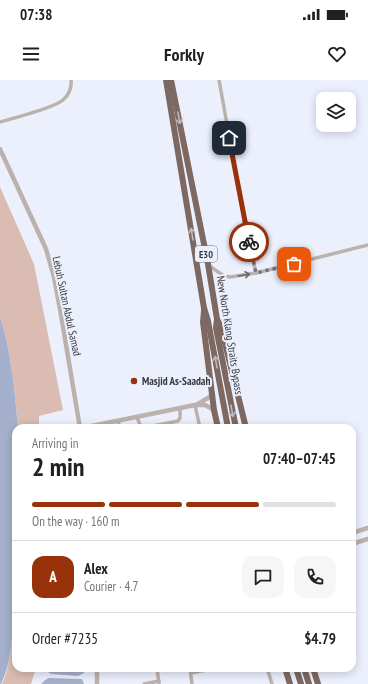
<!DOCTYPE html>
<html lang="en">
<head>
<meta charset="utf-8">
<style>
	:root { --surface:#fff; --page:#f6f6f6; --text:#202124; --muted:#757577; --line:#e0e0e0; --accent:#98320b }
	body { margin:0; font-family:"PT Sans Narrow",sans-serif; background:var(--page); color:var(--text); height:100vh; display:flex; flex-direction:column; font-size:15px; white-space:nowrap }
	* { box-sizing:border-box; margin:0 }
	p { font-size:13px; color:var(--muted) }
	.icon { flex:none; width:22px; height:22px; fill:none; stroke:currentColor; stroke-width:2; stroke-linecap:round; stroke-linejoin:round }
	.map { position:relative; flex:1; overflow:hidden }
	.drawer { position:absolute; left:12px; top:344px; width:344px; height:248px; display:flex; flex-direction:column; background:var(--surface); border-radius:12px; box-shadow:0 2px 10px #0003 }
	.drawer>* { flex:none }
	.tools { position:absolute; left:316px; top:12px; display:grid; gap:8px }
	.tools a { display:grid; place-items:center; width:40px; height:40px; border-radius:8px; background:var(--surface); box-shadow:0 2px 10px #0003; font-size:20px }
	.pin { position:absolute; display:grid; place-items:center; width:34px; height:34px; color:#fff; margin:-17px; border-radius:8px; box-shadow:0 2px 6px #0006 }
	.courier { position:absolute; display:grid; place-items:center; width:40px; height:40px; margin:-20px; border:3px solid #98320b; border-radius:50%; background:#fff; color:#222; box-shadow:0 1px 5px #0007 }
	.summary em { font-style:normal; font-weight:600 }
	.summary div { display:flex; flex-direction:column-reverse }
	.summary { display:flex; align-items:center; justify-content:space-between; height:68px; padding:0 20px }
	h1 { font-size:26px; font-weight:600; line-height:30px }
	.bar { display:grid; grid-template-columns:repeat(4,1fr); gap:6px 4px; align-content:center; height:48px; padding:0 20px }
	.bar i { height:5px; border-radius:3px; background:var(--line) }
	.bar .current { background:var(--accent) }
	.bar p { grid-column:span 4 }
	.line { display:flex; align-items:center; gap:10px; padding:0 20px; border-top:1px solid var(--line) }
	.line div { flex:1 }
	.round { display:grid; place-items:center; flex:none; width:42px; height:42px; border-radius:12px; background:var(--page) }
	.status { display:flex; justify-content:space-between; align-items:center; height:28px; padding:0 20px; background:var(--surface); direction:ltr }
	.status svg { height:11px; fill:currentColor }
	header { display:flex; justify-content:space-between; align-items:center; height:52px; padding:0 20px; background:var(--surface); font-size:18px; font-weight:600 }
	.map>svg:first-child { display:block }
</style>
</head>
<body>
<div class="status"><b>07:38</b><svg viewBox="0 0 49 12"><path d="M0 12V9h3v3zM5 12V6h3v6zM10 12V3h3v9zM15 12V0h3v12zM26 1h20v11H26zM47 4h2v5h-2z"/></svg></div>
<header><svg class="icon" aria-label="menu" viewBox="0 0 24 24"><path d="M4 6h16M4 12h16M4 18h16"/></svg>Forkly<svg class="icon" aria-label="heart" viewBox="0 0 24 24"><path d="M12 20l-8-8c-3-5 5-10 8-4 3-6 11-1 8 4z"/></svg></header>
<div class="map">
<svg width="368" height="604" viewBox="0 0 368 604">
	<rect width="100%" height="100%" fill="#ecf0fc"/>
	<g fill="#dabcb2">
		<path d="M0,107L34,184L63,330L39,336V348H18C15,313 11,270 0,237Z"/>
		<path d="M16,522V588H36L31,604H2C14,578 11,549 16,522Z"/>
	</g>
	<g fill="#a5b0cc">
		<path d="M0,237C11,270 15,313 18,348H16V522C11,549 14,578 1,604H0Z"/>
		<path d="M48,588H85L84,593L78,596L51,594L48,592Z"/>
		<path d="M49,598L82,599L84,604H41L45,600Z"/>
	</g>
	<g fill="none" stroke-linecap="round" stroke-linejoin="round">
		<g stroke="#bbb1ad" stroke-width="3.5">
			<path d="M219,0L245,145L256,193"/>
			<path d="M0,42C14,38 54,28 63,20C69,15 72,7 71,0"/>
			<path d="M208,185L224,196L230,197L256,193L368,165"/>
			<path d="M195,325L200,348"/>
			<path d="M137,337L140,345L143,348L178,341L180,338V328"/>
			<path d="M118,341L120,348"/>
			<path d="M157,588L159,604"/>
			<path d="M190,588L192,604"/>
			<path d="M267,588L272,604"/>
			<path d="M191,593L217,588"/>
			<path d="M144,604L159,601"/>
		</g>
		<g stroke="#bbb1ad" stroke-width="4.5">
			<path d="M0,69L46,169L54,197L60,229L80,348"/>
			<path d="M196,325L213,315"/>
			<path d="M82,348L195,325H205L214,330"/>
			<path d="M352,453L368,448"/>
			<path d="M352,464L368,459"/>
			<path d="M97,604V588"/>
		</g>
		<g stroke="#7d6862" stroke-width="6">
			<path d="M166,0L204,228L208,241L228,348"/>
			<path d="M171,0L208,184L217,239L216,248L236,348"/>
			<path d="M204,231L203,242L214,330L218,348"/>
			<path d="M218,241L221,247L246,348"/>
			<path d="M285,588L290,604"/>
			<path d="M296,588L301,604"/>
			<path d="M304,588L309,604"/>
			<path d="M313,588L318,604"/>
		</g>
	</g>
	<defs><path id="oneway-shaft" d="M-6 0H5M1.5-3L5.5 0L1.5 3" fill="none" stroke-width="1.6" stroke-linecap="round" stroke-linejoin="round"/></defs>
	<g stroke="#c0babe">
		<use href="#oneway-shaft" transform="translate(179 38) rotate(79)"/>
		<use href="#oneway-shaft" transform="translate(192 154) rotate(-100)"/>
		<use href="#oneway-shaft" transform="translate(216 282) rotate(-100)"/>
		<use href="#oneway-shaft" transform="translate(232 331) rotate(79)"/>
	</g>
	<use stroke="#6b686b" href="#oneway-shaft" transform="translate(244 195) rotate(-9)"/>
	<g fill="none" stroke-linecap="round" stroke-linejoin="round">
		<path stroke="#757881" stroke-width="4" stroke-dasharray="0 7.2" d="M249,162L256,193L294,184"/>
		<path stroke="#98320b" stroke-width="5" d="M229,58L249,162"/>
	</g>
	<circle fill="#98320b" stroke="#ecf0fc" stroke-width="1.5" cx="134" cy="301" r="4"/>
	<g text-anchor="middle" stroke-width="4" stroke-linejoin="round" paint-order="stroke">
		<rect fill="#ecf0fc" stroke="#6c6f78" stroke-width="1" x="195" y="166" width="22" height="16" rx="3"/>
		<g font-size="10" font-weight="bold" fill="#35383f">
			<text x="206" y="178">E30</text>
		</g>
		<g font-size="11" fill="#35383f" stroke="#ecf0fc">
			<text transform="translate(67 226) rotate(78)" y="4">Lebuh Sultan Abdul Samad</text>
			<text transform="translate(230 255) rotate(81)" y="4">New North Klang Straits Bypass</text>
		</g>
		<g font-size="11" font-weight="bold" fill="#35383f" stroke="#ecf0fc" text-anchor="start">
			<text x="142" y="305">Masjid As-Saadah</text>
		</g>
	</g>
</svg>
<div class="tools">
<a><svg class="icon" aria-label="layers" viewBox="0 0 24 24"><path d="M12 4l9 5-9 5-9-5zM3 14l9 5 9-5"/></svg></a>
</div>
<div class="pin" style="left:294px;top:184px;background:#ea580c"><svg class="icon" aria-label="bag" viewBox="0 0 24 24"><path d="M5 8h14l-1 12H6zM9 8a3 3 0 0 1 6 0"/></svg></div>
<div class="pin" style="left:229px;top:58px;background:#1f2937"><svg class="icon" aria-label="home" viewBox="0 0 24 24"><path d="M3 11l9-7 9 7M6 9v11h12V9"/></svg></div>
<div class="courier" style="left:249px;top:162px"><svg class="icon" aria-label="bike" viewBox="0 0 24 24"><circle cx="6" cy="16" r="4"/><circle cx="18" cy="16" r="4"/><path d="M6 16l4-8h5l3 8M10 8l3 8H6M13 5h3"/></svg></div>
<section class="drawer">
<div class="summary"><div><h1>2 min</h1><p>Arriving in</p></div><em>07:40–07:45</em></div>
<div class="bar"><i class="current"></i><i class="current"></i><i class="current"></i><i></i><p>On the way · 160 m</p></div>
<div class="line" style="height:72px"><b class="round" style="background:var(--accent);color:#fff">A</b><div><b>Alex</b><p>Courier · 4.7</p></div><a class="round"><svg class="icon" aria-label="chat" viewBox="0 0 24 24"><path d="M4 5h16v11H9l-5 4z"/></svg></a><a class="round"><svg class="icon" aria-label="phone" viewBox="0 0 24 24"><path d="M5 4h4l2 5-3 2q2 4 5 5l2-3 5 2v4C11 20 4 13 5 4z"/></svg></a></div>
<div class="line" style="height:52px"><div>Order #7235</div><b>$4.79</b></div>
</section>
</div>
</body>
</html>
